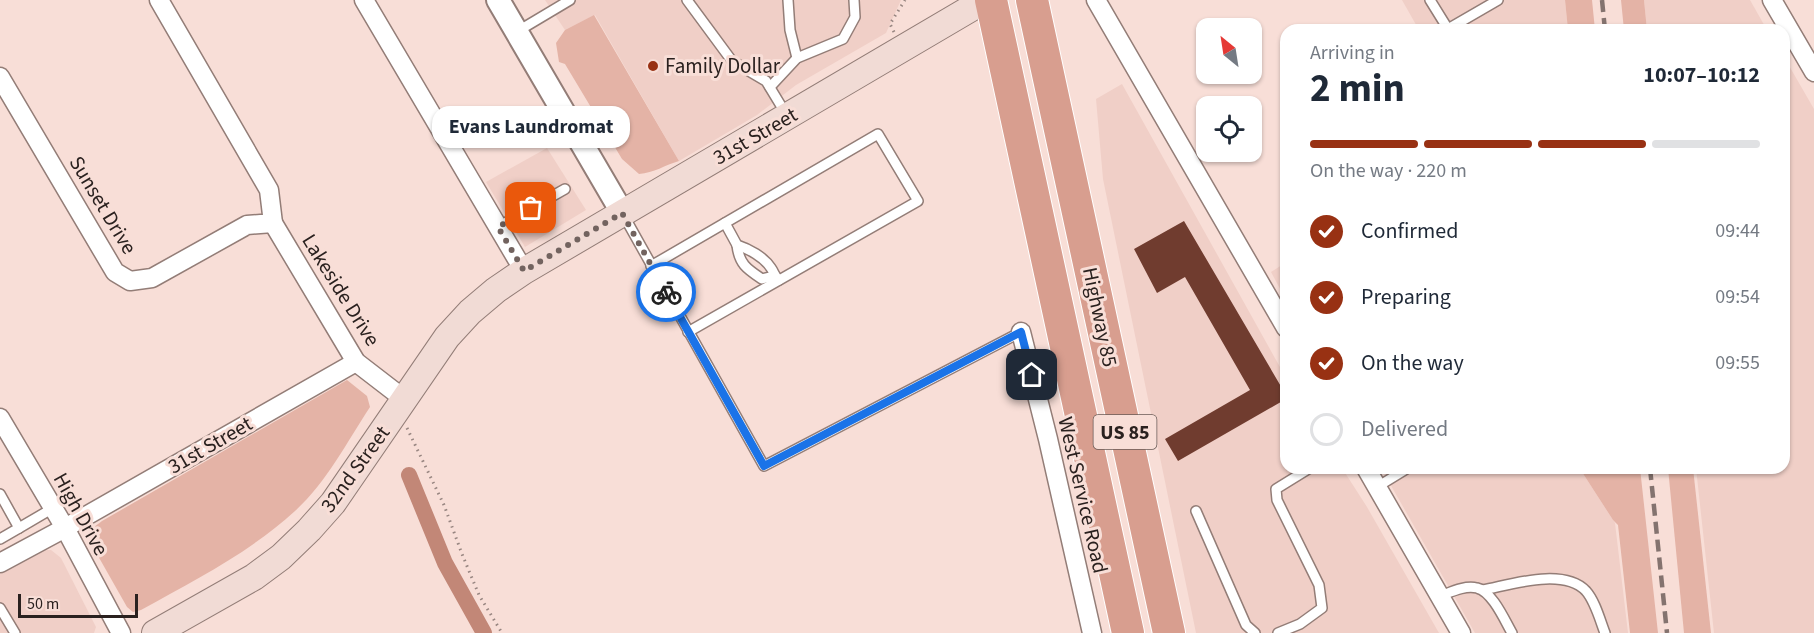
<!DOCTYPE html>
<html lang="en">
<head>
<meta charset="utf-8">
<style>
	:root { --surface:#fff; --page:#f2f2f3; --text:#1f2937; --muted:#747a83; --line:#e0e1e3; --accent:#983113 }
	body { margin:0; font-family:"Source Sans 3",sans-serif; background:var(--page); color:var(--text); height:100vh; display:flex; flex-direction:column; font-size:22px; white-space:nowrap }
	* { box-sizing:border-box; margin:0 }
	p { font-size:20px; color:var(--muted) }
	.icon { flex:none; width:33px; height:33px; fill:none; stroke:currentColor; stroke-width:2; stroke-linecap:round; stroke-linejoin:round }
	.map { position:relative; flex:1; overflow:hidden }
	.panel { position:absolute; left:1280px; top:24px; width:510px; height:450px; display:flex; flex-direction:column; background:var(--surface); border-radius:18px; box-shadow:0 2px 4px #0004 }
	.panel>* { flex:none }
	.needle { width:39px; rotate:330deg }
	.tools { position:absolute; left:1196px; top:18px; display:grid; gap:12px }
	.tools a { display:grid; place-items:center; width:66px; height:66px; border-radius:12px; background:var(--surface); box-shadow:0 2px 4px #0004; font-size:30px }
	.scale { position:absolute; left:18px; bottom:15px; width:120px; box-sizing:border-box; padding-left:6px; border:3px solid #2a211f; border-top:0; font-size:16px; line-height:21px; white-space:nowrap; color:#2a211f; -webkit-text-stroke:4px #f8ded7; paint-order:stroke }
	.pin { position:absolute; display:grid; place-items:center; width:51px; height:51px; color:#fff; margin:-26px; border-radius:12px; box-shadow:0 3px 9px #0006 }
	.courier { position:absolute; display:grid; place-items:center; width:60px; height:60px; margin:-30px; border:4px solid #1a73e8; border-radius:50%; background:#fff; color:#222; box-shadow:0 2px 8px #0007 }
	.bubble { position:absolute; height:42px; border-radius:18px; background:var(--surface); box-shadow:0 2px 4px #0004; font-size:20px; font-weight:700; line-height:42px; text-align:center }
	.overview em { font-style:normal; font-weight:700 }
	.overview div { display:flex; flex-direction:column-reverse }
	.overview { display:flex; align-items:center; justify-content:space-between; height:102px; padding:0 30px }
	h1 { font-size:39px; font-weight:700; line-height:45px }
	.bar { display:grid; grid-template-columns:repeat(4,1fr); gap:9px 6px; align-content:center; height:72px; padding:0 30px }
	.bar i { height:8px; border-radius:4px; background:var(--line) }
	.bar .active { background:var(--accent) }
	.bar p { grid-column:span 4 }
	ol { padding:0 30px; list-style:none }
	li { display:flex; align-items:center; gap:18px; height:66px }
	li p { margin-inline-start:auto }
	li .icon { padding:6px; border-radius:50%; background:var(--accent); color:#fff; stroke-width:4 }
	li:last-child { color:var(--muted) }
	li i { width:33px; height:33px; border:3px solid var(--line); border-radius:50% }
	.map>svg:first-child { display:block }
</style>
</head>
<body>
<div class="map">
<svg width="1814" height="633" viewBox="0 0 1814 633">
	<rect width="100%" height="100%" fill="#f8ded7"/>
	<g fill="#f0cfc7">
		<path d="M545,0H901L886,33L796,85L757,115L679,161L595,15L565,30Z"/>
		<path d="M1402,0H1565L1568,30H1419Z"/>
		<path d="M1644,0H1750L1767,30H1647Z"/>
		<path d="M1784,57L1814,109V633H1714L1696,468H1784Z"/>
		<path d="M1122,84L1285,376L1286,468H1342L1367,507L1439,633H1196L1103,179L1096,99Z"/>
		<path d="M547,148L586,210L525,247L486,182Z"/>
		<path d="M1285,263V298L1271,272Z"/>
		<path d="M1381,468H1582V472L1615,523L1628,633H1475Z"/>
		<path d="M43,550H51L61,558L96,627L94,633H0V574Z"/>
	</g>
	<g fill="#e4b3a6">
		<path d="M1565,0H1592L1595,30H1568Z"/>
		<path d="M1621,0H1644L1647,30H1624Z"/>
		<path d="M594,15L679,161C665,165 654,173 639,174L622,159L565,64L559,62L556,43L565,30Z"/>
		<path d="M347,380L367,396L370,407C347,442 326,483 295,511C249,553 195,580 141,610L133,612L127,607L89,540C89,530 94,527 102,521Z"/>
		<path d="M1582,468H1640L1658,633H1630L1618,525L1613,520L1582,472Z"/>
		<path d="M1668,468H1693L1711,633H1684Z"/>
	</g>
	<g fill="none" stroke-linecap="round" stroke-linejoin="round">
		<path stroke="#c28777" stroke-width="16" d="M409,475L445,563L484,633"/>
	</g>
	<path fill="#703c2f" d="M1184,221L1286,395V399L1178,461L1165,439L1250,390L1185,277L1157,293L1134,249Z"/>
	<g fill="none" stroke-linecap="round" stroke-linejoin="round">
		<g stroke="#937d77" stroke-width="12">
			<g id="service">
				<path d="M687,0L732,61L766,81L786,114"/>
				<path d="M788,0L790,30L797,58"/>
				<path d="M1430,0L1448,29L1498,0"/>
				<path d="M518,31L570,0"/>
				<path d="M770,87L797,58L843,39L855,17L854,0"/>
				<path d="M624,216L764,466L1021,332"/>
				<path d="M725,223L737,245C749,249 764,257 771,268C774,272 774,276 779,280"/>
				<path d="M498,227L565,189"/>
				<path d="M737,245C739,264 747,269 762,279L774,276"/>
				<path d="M651,266L878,134L918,201L688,332"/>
				<path d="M1377,487L1408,468"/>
				<path d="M0,494L19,528L0,539"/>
				<path d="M1196,511L1246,625L1255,633"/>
				<path d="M19,528L53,508"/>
				<path d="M1483,590C1510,585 1563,567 1586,591C1595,601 1600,620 1605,633"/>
				<path d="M1440,596C1451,592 1465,585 1477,588C1492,591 1505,621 1512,633"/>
				<path d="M0,608L15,633"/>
				<path d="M1278,633L1300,624L1322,608L1319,585L1277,500L1276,489L1310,468"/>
			</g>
		</g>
		<g stroke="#937d77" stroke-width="21">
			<g id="minor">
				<path d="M364,0L524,271"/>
				<path d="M1096,0L1286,328"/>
				<path d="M1772,0L1814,72"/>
				<path d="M0,77L115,272L130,281L152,278L247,225L273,223L269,190L159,0"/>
				<path d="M273,223L356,362L404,399"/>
				<path d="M1021,332L1048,439L1092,633"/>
				<path d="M0,418L65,528L121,633"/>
				<path d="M1366,468L1461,633"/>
				<path d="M0,563L65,528L356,362"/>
			</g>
		</g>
		<g stroke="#937d77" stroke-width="26">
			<path id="tertiary" d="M498,0L623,214"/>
		</g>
		<g stroke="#937d77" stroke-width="28">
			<path id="secondary" d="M155,633L254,577L281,557L309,530L333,503L447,337L470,312L496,290L524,271L985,0"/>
		</g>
		<g stroke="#fff" stroke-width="34">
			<g id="trunk">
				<path d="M991,0L1128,633"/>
				<path d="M1032,0L1169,633"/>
			</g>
		</g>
		<g stroke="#978580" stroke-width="3" stroke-dasharray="1.5 4.5" stroke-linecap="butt">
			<path d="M894,32L890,24L905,0"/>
			<path d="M407,428L444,505L462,554L479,595L502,633"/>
		</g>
		<use href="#service" stroke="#fff" stroke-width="9"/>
		<use href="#minor" stroke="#fff" stroke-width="18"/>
		<use href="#tertiary" stroke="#fff" stroke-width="22"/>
		<use href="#secondary" stroke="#f1dbd5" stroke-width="26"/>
		<use href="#trunk" stroke="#d89e8f" stroke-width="32"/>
		<g stroke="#84736f" stroke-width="4.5" stroke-dasharray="12 6" stroke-linecap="butt">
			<path d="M1602,0L1605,30"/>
			<path d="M1650,468L1667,633"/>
		</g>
	</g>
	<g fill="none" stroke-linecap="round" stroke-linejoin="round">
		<path stroke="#72635f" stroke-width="6" stroke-dasharray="0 10.8" d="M531,208L498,227L524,271L622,213L666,292"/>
		<path stroke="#1a73e8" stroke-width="8" d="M666,292L764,466L1021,332L1032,375"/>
	</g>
	<circle fill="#983113" stroke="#f8ded7" stroke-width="2" cx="653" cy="66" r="6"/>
	<g text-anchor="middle" stroke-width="6" stroke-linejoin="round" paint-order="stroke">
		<rect fill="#f8ded7" stroke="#685a56" stroke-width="1.5" x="1093.5" y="415" width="63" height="34" rx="4.5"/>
		<g font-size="20" font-weight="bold" fill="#2a211f">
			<text x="1125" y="439">US 85</text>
		</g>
		<g font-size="21" fill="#2a211f" stroke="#f8ded7" text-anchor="start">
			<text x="665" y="73">Family Dollar</text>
		</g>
		<g font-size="21" fill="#2a211f" stroke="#f8ded7">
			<text transform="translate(755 136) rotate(-30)" y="7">31st Street</text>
			<text transform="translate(103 205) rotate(59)" y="7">Sunset Drive</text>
			<text transform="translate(341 290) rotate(58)" y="7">Lakeside Drive</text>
			<text transform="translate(1100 317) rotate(78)" y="7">Highway 85</text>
			<text transform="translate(210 445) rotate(-30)" y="7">31st Street</text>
			<text transform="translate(355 469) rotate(-54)" y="7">32nd Street</text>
			<text transform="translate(1083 495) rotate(77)" y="7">West Service Road</text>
			<text transform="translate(81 514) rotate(61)" y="7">High Drive</text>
		</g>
	</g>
</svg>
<div class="tools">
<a><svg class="needle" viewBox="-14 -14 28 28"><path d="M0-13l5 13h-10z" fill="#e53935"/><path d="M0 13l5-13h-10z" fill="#747a83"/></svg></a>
<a><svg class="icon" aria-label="locate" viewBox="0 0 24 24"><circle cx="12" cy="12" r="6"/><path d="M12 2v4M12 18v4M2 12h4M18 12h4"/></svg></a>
</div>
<div class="scale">50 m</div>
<div class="pin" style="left:531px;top:208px;background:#ea580c"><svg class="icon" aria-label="bag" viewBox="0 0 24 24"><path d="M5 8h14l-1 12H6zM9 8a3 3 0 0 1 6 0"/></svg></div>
<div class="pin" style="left:1032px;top:375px;background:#1f2937"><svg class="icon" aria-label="home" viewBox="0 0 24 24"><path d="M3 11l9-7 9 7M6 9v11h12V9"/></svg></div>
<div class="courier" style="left:666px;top:292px"><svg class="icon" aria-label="bike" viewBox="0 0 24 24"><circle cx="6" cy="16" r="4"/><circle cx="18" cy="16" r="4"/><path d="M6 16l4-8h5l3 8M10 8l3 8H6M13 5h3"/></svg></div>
<div class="bubble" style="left:432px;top:106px;width:198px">Evans Laundromat</div>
<section class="panel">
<div class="overview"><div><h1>2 min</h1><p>Arriving in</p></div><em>10:07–10:12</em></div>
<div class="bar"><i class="active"></i><i class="active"></i><i class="active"></i><i></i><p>On the way · 220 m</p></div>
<ol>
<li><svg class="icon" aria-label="check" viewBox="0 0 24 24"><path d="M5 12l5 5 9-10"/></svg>Confirmed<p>09:44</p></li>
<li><svg class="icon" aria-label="check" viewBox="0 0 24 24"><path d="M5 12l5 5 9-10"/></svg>Preparing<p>09:54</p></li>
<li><svg class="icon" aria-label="check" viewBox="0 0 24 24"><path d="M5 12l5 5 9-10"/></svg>On the way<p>09:55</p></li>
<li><i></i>Delivered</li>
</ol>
</section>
</div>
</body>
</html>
